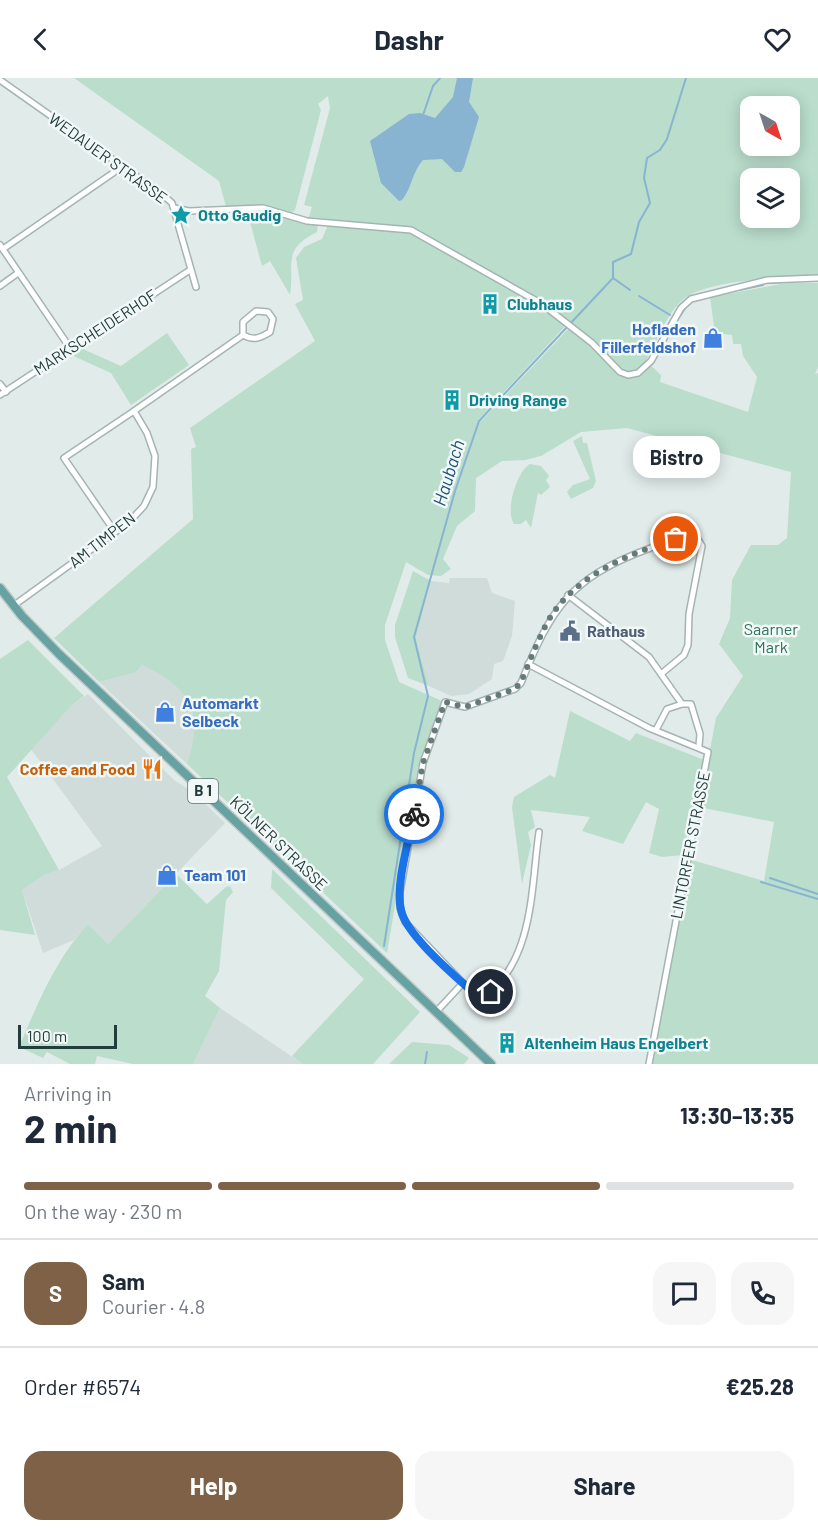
<!DOCTYPE html>
<html lang="en">
<head>
<meta charset="utf-8">
<style>
	:root { --surface:#fff; --page:#f6f6f7; --text:#1f2937; --muted:#747a83; --line:#e0e1e3; --accent:#7e6146 }
	body { margin:0; font-family:Barlow,sans-serif; background:var(--page); color:var(--text); height:100vh; display:flex; flex-direction:column; font-size:22px; white-space:nowrap }
	* { box-sizing:border-box; margin:0 }
	p { font-size:20px; color:var(--muted) }
	.icon { flex:none; width:33px; height:33px; fill:none; stroke:currentColor; stroke-width:2; stroke-linecap:round; stroke-linejoin:round }
	.map { position:relative; height:986px; overflow:hidden }
	.drawer { display:flex; flex-direction:column; background:var(--surface); flex:1 }
	.drawer>* { flex:none }
	.needle { width:39px; rotate:141deg }
	.fabs { position:absolute; left:740px; top:18px; display:grid; gap:12px }
	.fabs a { display:grid; place-items:center; width:60px; height:60px; border-radius:12px; background:var(--surface); box-shadow:0 3px 15px #0003; font-size:30px }
	.scale { position:absolute; left:18px; bottom:15px; width:99px; box-sizing:border-box; padding-left:6px; border:3px solid #223d3c; border-top:0; font-size:16px; line-height:21px; white-space:nowrap; color:#223d3c; -webkit-text-stroke:4px #f2f8f7; paint-order:stroke }
	.pin { position:absolute; display:grid; place-items:center; width:51px; height:51px; color:#fff; margin:-26px; border:3px solid #fff; border-radius:50%; box-shadow:0 2px 6px #0007 }
	.courier { position:absolute; display:grid; place-items:center; width:60px; height:60px; margin:-30px; border:4px solid #1a73e8; border-radius:50%; background:#fff; color:#222; box-shadow:0 2px 8px #0007 }
	.bubble { position:absolute; height:42px; border-radius:18px; background:var(--surface); box-shadow:0 3px 15px #0003; font-size:20px; font-weight:700; line-height:42px; text-align:center }
	.head em { font-style:normal; font-weight:700 }
	.head div { display:flex; flex-direction:column-reverse }
	.head { display:flex; align-items:center; justify-content:space-between; height:102px; padding:0 24px }
	h1 { font-size:39px; font-weight:700; line-height:45px }
	.bar { display:grid; grid-template-columns:repeat(4,1fr); gap:9px 6px; align-content:center; height:72px; padding:0 24px }
	.bar i { height:8px; border-radius:4px; background:var(--line) }
	.bar .selected { background:var(--accent) }
	.bar p { grid-column:span 4 }
	.line { display:flex; align-items:center; gap:15px; padding:0 24px; border-top:2px solid var(--line) }
	.line div { flex:1 }
	.round { display:grid; place-items:center; flex:none; width:63px; height:63px; border-radius:18px; background:var(--page) }
	.primary-button { display:flex; gap:12px; margin-top:auto; padding:12px 24px }
	.primary-button a { flex:1; height:69px; border-radius:18px; background:var(--accent); color:#fff; font-size:24px; font-weight:700; line-height:69px; text-align:center }
	.primary-button a+a { background:var(--page); color:var(--text) }
	header { display:flex; justify-content:space-between; align-items:center; height:78px; padding:0 24px; background:var(--surface); font-size:27px; font-weight:700 }
	.map>svg:first-child { display:block }
</style>
</head>
<body>
<header><svg class="icon" aria-label="back" viewBox="0 0 24 24"><path d="M15 5l-7 7 7 7"/></svg>Dashr<svg class="icon" aria-label="heart" viewBox="0 0 24 24"><path d="M12 20l-8-8c-3-5 5-10 8-4 3-6 11-1 8 4z"/></svg></header>
<div class="map">
<svg width="818" height="986" viewBox="0 0 818 986">
	<rect width="100%" height="100%" fill="#e1ecea"/>
	<g fill="#d0dcd9">
		<path d="M450,500H487L492,515L515,523L512,558L503,583L494,586L492,601L469,616L451,618L429,608L416,560L431,503L449,505Z"/>
		<path d="M142,587L168,599L189,621L194,642L195,664L187,686L99,604L135,595Z"/>
		<path d="M88,616L174,702L194,715L225,745L108,866L88,846L74,862L43,875L22,812L44,797L59,792L102,768L31,671L71,628Z"/>
		<path d="M220,930L303,986H193Z"/>
	</g>
	<g fill="#baddcc" fill-rule="evenodd">
		<path d="M74,0H818V198C788,198 708,202 685,220C667,233 657,264 646,283L661,297L660,304L748,334L757,299L743,278L741,266H733L732,257L715,255L710,219L787,205H818V289L815,296L818,295V986H653L687,785L692,782L764,803L774,744L699,729L716,640L743,598L719,566L730,540L732,502L751,467H778L787,460L791,394L627,350L581,354L541,378L525,382L502,383L476,400L475,433L457,448L443,481L451,491L441,498L428,497L406,484L385,547V562L399,604L442,623L418,690L387,875L187,686C205,635 190,609 142,587L135,595L99,604L54,560L193,441L191,371L196,369L190,350L315,263L295,226L303,222L296,180L304,169L322,161L328,147L408,154L411,149L309,139L312,129L304,127L330,30L328,18L318,26L321,32L295,132L291,135L263,127L226,129L219,103ZM750,28H789V68H750ZM750,100H789V140H750ZM569,244L573,246L482,342H478Z"/>
		<path d="M261,132L318,146L317,154C281,172 295,185 290,217L270,183L262,188L247,133Z"/>
		<path d="M167,255L189,287L131,327L111,295L69,276L85,266V272L121,288Z"/>
		<path d="M582,358L583,365H587L596,403L593,410L571,421L567,414L573,407L590,401L573,363Z"/>
		<path d="M530,386L541,388L549,398L546,402L550,409L541,417L538,415L531,450L526,442L521,446H514C505,434 516,394 530,386Z"/>
		<path d="M413,493L431,503L416,560L429,608L408,600L395,559V547Z"/>
		<path d="M28,562L84,618L71,628L7,699L59,792L44,797L22,812L35,857L0,852V581Z"/>
		<path d="M570,633L630,663L636,655L704,682L683,777L662,779L649,775L659,731L646,724L623,766L582,753L590,739L531,732L535,749L528,754L531,767L522,806L512,729L514,719L550,697L555,700Z"/>
		<path d="M272,791L420,934L373,986H303L292,978L364,901L271,810Z"/>
		<path d="M176,796L207,826L226,809L230,808L233,814L226,822L219,893L205,918L220,930L193,986H133L97,978L95,986H70L47,974L43,980L19,969C38,925 55,882 88,846L108,866Z"/>
		<path d="M412,964L449,967L469,980L464,986H389Z"/>
	</g>
	<path fill="#89b4d1" d="M457,0H473L469,24L479,39L464,89L461,94H455L442,81L423,82C412,94 412,110 402,122L399,123L381,105L370,63L409,36L420,35L435,40L453,19Z"/>
	<g fill="none" stroke-linecap="round" stroke-linejoin="round">
		<g stroke="#89b4d1" stroke-width="2">
			<path d="M423,37L433,8L440,0"/>
			<path d="M613,200L630,212"/>
			<path d="M797,203H818"/>
			<path d="M770,205L785,204"/>
			<path d="M739,212L763,207"/>
			<path d="M639,218L670,237"/>
			<path d="M678,241L686,229"/>
			<path d="M770,800L818,816"/>
			<path d="M761,804L818,821"/>
			<path d="M384,868L414,675L428,618L414,559L455,413L479,343L613,200V184L631,176L639,144L650,125L644,100L647,80L660,72L667,61L686,0"/>
			<path d="M425,986L427,974"/>
		</g>
		<g stroke="#a4b4b2" stroke-width="8">
			<g id="minor">
				<path d="M0,2L163,117L172,125L196,209"/>
				<path d="M174,130L189,133L263,130L307,143L411,152L542,226L592,265L620,294L628,297L638,295L651,283L681,230L691,221L767,202L818,200"/>
				<path d="M0,167L70,270"/>
				<path d="M3,171L113,95L120,87"/>
				<path d="M0,208L18,195"/>
				<path d="M0,306L6,314"/>
				<path d="M0,317L190,192"/>
				<path d="M115,454L64,380L134,333"/>
				<path d="M568,517L649,579L682,626H691L700,656L699,668"/>
				<path d="M13,528L129,444L144,428L153,409L155,378L147,355L134,333L243,257C254,263 260,260 270,254L273,241L268,234L256,233L243,244V257"/>
				<path d="M528,586L649,650L708,674L649,986"/>
				<path d="M656,652L667,631L682,626"/>
				<path d="M463,905L478,918L487,917C534,879 531,810 539,754"/>
				<path d="M436,934L463,905L405,844L400,830V814L423,685L445,624L465,629L515,611L521,605C551,530 570,500 648,471C662,465 681,456 696,458L702,468L689,536L688,567L684,577L661,596"/>
			</g>
		</g>
		<g stroke="#c1c9c8" stroke-width="11">
			<path id="primary" d="M0,510L22,538L59,576L491,986"/>
		</g>
		<use href="#minor" stroke="#fff" stroke-width="5"/>
		<use href="#primary" stroke="#66a2a1" stroke-width="8"/>
	</g>
	<g fill="none" stroke-linecap="round" stroke-linejoin="round">
		<path stroke="#657a79" stroke-width="6" stroke-dasharray="0 10.8" d="M414,736L423,685L445,624L465,629L515,611L521,604C529,585 537,564 547,545C572,499 628,476 676,461"/>
		<path stroke="#1a73e8" stroke-width="8" d="M414,736C409,762 395,808 401,832C406,857 455,898 474,915L483,919L491,914"/>
	</g>
	<defs>
		<g id="sight-bare" transform="scale(1.62)"><path d="M0-6L1.8-2.2L6-1.7L2.9 1.2L3.7 5.4L0 3.3L-3.7 5.4L-2.9 1.2L-6-1.7L-1.8-2.2Z" fill="#0f9aa8" stroke="#f2f8f7" stroke-width="2.5" paint-order="stroke"/></g>
		<g id="building-bare" transform="scale(1.62)"><path d="M-4-6H4V6H1V3H-1V6H-4ZM-2.5-4.3h1.7v1.8h-1.7ZM.8-4.3h1.7v1.8H.8ZM-2.5-1h1.7V.8h-1.7ZM.8-1h1.7V.8H.8Z" fill="#0f9aa8" stroke="#f2f8f7" stroke-width="2.5" paint-order="stroke"/></g>
		<g id="shop-bare" transform="scale(1.62)"><path d="M-5-2.5h2.3a2.7 3.5 0 0 1 5.4 0H5L5.5 6h-11ZM-1.5-2.5h3a1.5 2.3 0 0 0-3 0Z" fill="#3f7fe0" stroke="#f2f8f7" stroke-width="2.5" paint-order="stroke"/></g>
		<g id="civic-bare" transform="scale(1.62)"><path d="M-.6-6.5H3V-4.5H.6V-3L4-1V1h2V6H-6V1h2V-1L-.6-3ZM-1.2 2.5V6h2.4V2.5Z" fill="#5c6f8a" stroke="#f2f8f7" stroke-width="2.5" paint-order="stroke"/></g>
		<g id="restaurant-bare" transform="scale(1.62)"><path d="M-5-6h1v4h1v-4h1v4h1v-4h1v5L-1.5 .5V6h-2V.5L-5-1ZM5-6V6H3V1.5H1.5Q1.5-4 5-6Z" fill="#e8710a" stroke="#f2f8f7" stroke-width="2.5" paint-order="stroke"/></g>
	</defs>
	<g fill-rule="evenodd">
		<use href="#sight-bare" x="181" y="137"/>
		<use href="#building-bare" x="490" y="226"/>
		<use href="#shop-bare" x="713" y="260"/>
		<use href="#building-bare" x="452" y="322"/>
		<use href="#civic-bare" x="570" y="553"/>
		<use href="#shop-bare" x="165" y="634"/>
		<use href="#restaurant-bare" x="152" y="691"/>
		<use href="#shop-bare" x="167" y="797"/>
		<use href="#building-bare" x="507" y="965"/>
	</g>
	<g text-anchor="middle" stroke-width="5" stroke-linejoin="round" paint-order="stroke">
		<rect fill="#f2f8f7" stroke="#607574" stroke-width="1.5" x="188" y="701" width="30" height="24" rx="4.5"/>
		<g font-size="15" font-weight="bold" fill="#223d3c">
			<text x="203" y="718">B 1</text>
		</g>
		<g font-size="16" fill="#223d3c" stroke="#f2f8f7">
			<text transform="translate(108 80) rotate(36)" y="6">WEDAUER STRASSE</text>
			<text transform="translate(95 254) rotate(-33)" y="6">MARKSCHEIDERHOF</text>
			<text transform="translate(102 462) rotate(-38)" y="6">AM TIMPEN</text>
			<text transform="translate(279 765) rotate(44)" y="6">KÖLNER STRASSE</text>
			<text transform="translate(690 767) rotate(-79)" y="6">LINTORFER STRASSE</text>
		</g>
		<g font-size="16" font-weight="bold" fill="#0d838f" stroke="#f2f8f7" text-anchor="start">
			<text x="198" y="143">Otto Gaudig</text>
			<text x="507" y="232">Clubhaus</text>
			<text x="469" y="328">Driving Range</text>
			<text x="524" y="971">Altenheim Haus Engelbert</text>
		</g>
		<g font-size="16" font-weight="bold" fill="#366cbe" stroke="#f2f8f7" text-anchor="start">
			<text x="696" y="257" text-anchor="end">Hofladen<tspan x="696" dy="18">Fillerfeldshof</tspan></text>
			<text x="182" y="631">Automarkt<tspan x="182" dy="18">Selbeck</tspan></text>
			<text x="184" y="803">Team 101</text>
		</g>
		<g font-size="16" fill="#2c745a" stroke="#f2f8f7">
			<text x="771" y="557">Saarner<tspan x="771" dy="18">Mark</tspan></text>
		</g>
		<g font-size="16" font-weight="bold" fill="#4e5e75" stroke="#f2f8f7" text-anchor="start">
			<text x="587" y="559">Rathaus</text>
		</g>
		<g font-size="16" font-weight="bold" fill="#c56008" stroke="#f2f8f7" text-anchor="end">
			<text x="135" y="697">Coffee and Food</text>
		</g>
		<g font-size="18" font-style="italic" fill="#1c5279" stroke="#f2f8f7">
			<text transform="translate(449 395) rotate(-73)" y="6">Haubach</text>
		</g>
	</g>
</svg>
<div class="fabs">
<a><svg class="needle" viewBox="-14 -14 28 28"><path d="M0-13l5 13h-10z" fill="#e53935"/><path d="M0 13l5-13h-10z" fill="#747a83"/></svg></a>
<a><svg class="icon" aria-label="layers" viewBox="0 0 24 24"><path d="M12 4l9 5-9 5-9-5zM3 14l9 5 9-5"/></svg></a>
</div>
<div class="scale">100 m</div>
<div class="pin" style="left:676px;top:461px;background:#ea580c"><svg class="icon" aria-label="bag" viewBox="0 0 24 24"><path d="M5 8h14l-1 12H6zM9 8a3 3 0 0 1 6 0"/></svg></div>
<div class="pin" style="left:491px;top:914px;background:#1f2937"><svg class="icon" aria-label="home" viewBox="0 0 24 24"><path d="M3 11l9-7 9 7M6 9v11h12V9"/></svg></div>
<div class="courier" style="left:414px;top:736px"><svg class="icon" aria-label="bike" viewBox="0 0 24 24"><circle cx="6" cy="16" r="4"/><circle cx="18" cy="16" r="4"/><path d="M6 16l4-8h5l3 8M10 8l3 8H6M13 5h3"/></svg></div>
<div class="bubble" style="left:633px;top:358px;width:87px">Bistro</div>
</div>
<section class="drawer">
<div class="head"><div><h1>2 min</h1><p>Arriving in</p></div><em>13:30–13:35</em></div>
<div class="bar"><i class="selected"></i><i class="selected"></i><i class="selected"></i><i></i><p>On the way · 230 m</p></div>
<div class="line" style="height:108px"><b class="round" style="background:var(--accent);color:#fff">S</b><div><b>Sam</b><p>Courier · 4.8</p></div><a class="round"><svg class="icon" aria-label="chat" viewBox="0 0 24 24"><path d="M4 5h16v11H9l-5 4z"/></svg></a><a class="round"><svg class="icon" aria-label="phone" viewBox="0 0 24 24"><path d="M5 4h4l2 5-3 2q2 4 5 5l2-3 5 2v4C11 20 4 13 5 4z"/></svg></a></div>
<div class="line" style="height:78px"><div>Order #6574</div><b>€25.28</b></div>
<div class="primary-button"><a>Help</a><a>Share</a></div>
</section>
</body>
</html>
